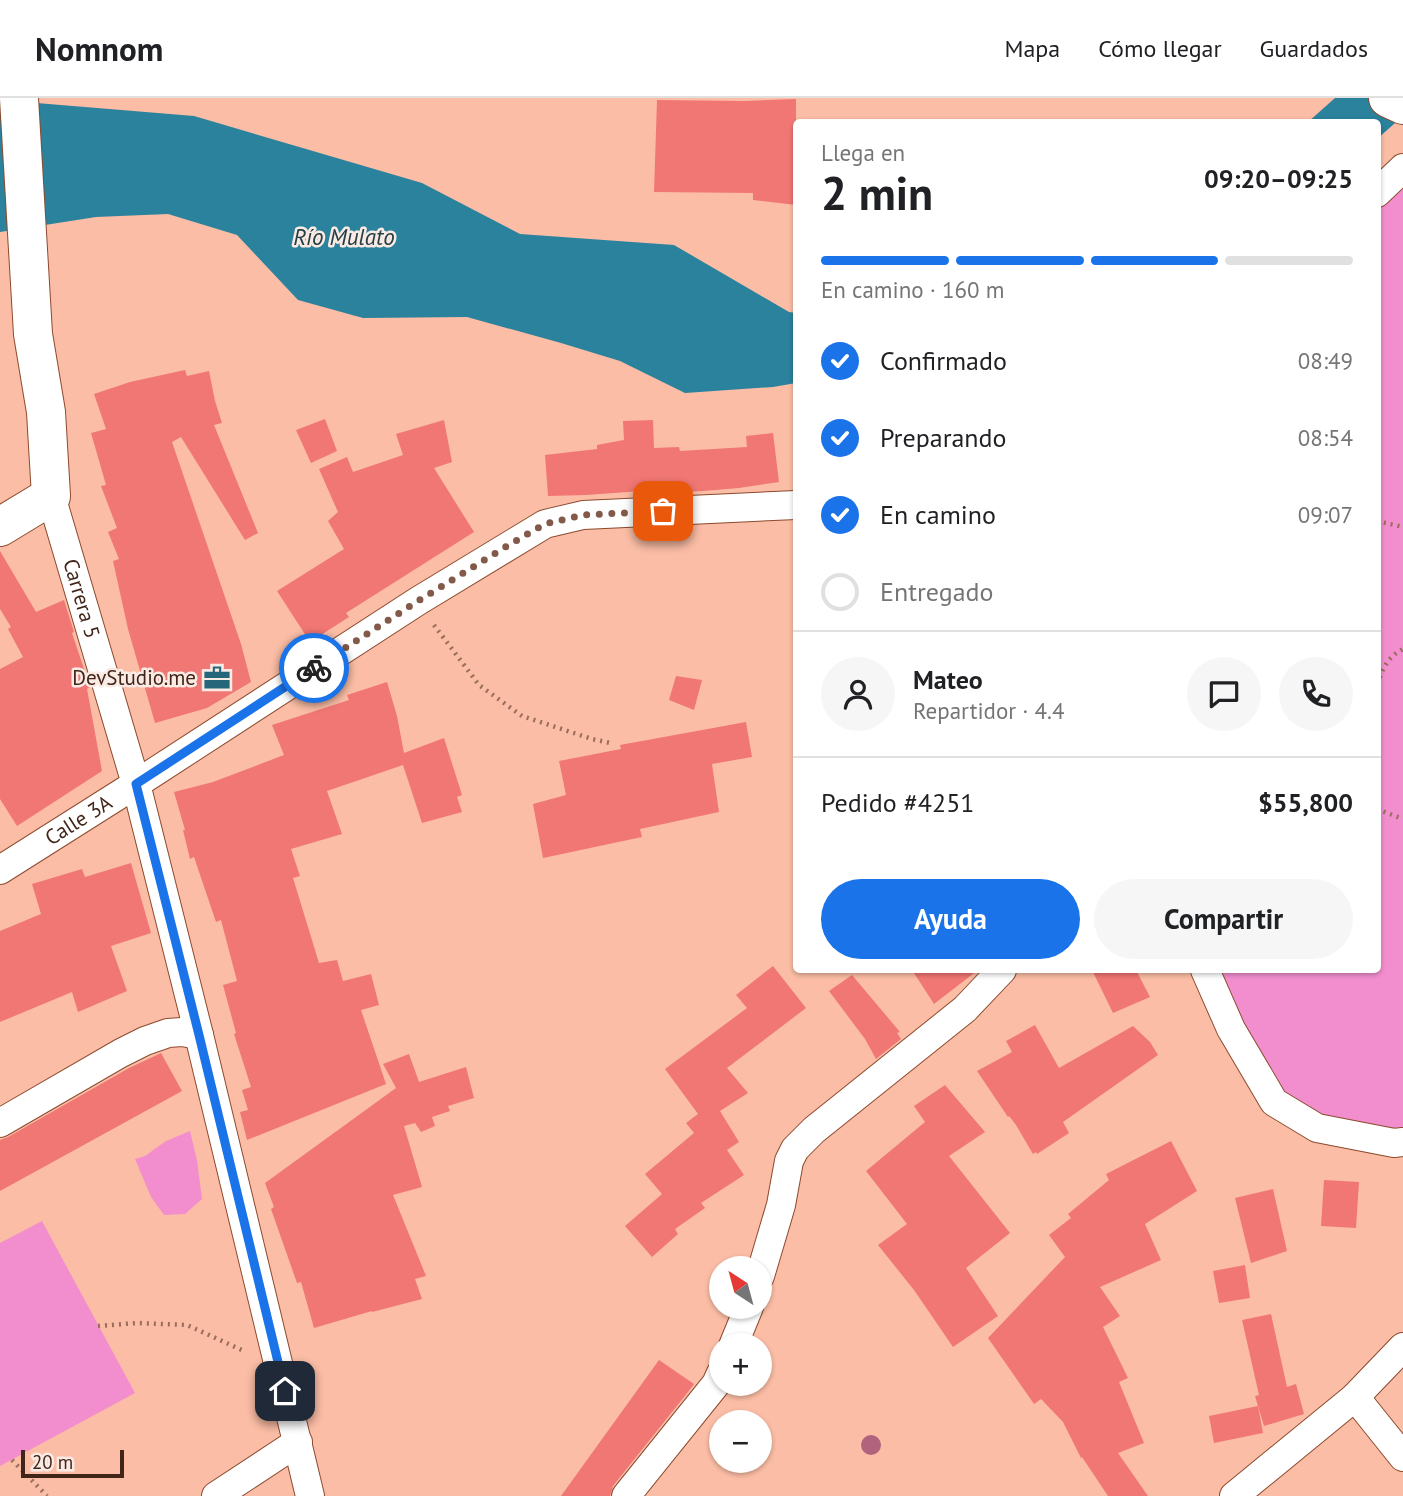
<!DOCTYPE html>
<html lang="es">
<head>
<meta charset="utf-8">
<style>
	:root { --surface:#fff; --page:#f6f6f6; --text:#202124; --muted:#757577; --line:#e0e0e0; --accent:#1a73e8 }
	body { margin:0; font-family:"PT Sans",sans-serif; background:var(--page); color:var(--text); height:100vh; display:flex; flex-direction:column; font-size:26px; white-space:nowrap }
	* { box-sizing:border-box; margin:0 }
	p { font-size:23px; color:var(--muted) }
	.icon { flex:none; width:38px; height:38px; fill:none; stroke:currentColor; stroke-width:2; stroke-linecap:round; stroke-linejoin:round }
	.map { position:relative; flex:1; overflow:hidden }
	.panel { position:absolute; left:793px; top:21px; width:588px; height:854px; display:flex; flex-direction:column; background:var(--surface); border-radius:7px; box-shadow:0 2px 5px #0004 }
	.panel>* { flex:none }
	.needle { width:46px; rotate:324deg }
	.buttons { position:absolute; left:709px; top:1158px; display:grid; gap:14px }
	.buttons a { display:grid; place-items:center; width:63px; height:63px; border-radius:50%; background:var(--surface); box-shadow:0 2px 5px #0004; font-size:35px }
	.scale { position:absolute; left:21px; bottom:18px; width:103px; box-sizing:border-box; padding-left:7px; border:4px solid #422519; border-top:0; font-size:19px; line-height:24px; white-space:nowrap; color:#422519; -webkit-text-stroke:5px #faeae4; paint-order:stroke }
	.pin { position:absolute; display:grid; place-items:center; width:60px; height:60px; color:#fff; margin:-30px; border-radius:14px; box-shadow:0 4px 10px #0006 }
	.courier { position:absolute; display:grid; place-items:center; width:70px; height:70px; margin:-35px; border:5px solid #1a73e8; border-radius:50%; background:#fff; color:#222; box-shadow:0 2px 9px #0007 }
	.overview em { font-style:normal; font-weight:700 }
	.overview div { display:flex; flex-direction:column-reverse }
	.overview { display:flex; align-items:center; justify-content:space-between; height:119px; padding:0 28px }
	h1 { font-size:46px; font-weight:700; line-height:52px }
	.bar { display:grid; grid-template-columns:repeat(4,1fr); gap:10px 7px; align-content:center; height:84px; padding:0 28px }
	.bar i { height:9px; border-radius:5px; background:var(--line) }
	.bar .selected { background:var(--accent) }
	.bar p { grid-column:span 4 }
	.line { display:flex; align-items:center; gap:18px; padding:0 28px; border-top:2px solid var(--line) }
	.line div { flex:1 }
	.round { display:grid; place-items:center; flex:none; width:74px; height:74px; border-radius:37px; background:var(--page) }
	ol { padding:0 28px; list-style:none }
	li { display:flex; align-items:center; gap:21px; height:77px }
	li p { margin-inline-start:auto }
	li .icon { padding:7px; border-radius:50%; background:var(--accent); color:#fff; stroke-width:4 }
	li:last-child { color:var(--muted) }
	li i { width:38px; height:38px; border:4px solid var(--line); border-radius:50% }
	.primary-button { display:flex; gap:14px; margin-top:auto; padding:14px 28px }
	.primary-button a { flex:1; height:80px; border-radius:42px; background:var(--accent); color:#fff; font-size:28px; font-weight:700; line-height:80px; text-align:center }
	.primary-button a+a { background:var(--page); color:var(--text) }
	header { display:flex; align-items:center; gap:42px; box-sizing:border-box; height:98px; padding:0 35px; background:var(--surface); border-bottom:2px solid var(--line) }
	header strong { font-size:33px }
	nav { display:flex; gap:38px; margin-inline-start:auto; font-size:24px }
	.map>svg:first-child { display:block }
</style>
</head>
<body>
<header>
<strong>Nomnom</strong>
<nav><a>Mapa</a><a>Cómo llegar</a><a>Guardados</a></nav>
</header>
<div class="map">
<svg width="1403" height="1398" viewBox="0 0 1403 1398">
	<rect width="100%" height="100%" fill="#fbbda5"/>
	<g fill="#f38ece">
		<path d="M1403,70V1044L1274,1004L1205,872H1377V95Z"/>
		<path d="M190,1033L197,1062L202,1101L185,1116L164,1117L151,1099L135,1061L145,1058L166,1043Z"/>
		<path d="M42,1123L135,1295L0,1368V1145Z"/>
	</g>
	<g fill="#2a829d">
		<path d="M1335,0H1403V18L1377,41V24H1308Z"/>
		<path d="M0,2L194,18L422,85L520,136L674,147L789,214L796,215V285L773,289L685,295L620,263L561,245L467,219L363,220L298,202L237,137L168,116L96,119L0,134Z"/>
	</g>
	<g fill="#f17774">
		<path d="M796,1V107L753,102V95L654,94L657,2L745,3Z"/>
		<path d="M185,272L187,278L209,273L215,303L222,325L214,327L258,435L245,442L181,339L172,344L241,546L251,584L207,610L155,625L128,531L113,463L119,461L108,434L117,430L101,388L106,387L91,335L106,331L94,296L130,284Z"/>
		<path d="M325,321L337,353L311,365L296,332Z"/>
		<path d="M444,322L452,364L434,370L474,434L346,515L349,519L310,544L277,493L344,451L328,423L338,414L319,371L347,359L353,374L403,357L396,336Z"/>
		<path d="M653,322L654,350L679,349L680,353L747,349L746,338L773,335L779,384L739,390L703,393L682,394L642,393L586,397L548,398L545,357L597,351V347L624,342L623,323Z"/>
		<path d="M0,453L36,514L64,502L74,534L72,535L90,589L87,591L102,673L17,728L0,701V571L23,559L8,531L11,529L0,511Z"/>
		<path d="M676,578L702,582L694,612L669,602Z"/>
		<path d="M387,584L397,618L404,655L444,640L462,697L457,699L462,714L422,725L403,667L327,693L342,736L291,751L300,778L293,780L319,865L337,862L343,883L371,876L379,907L361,912L386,986L247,1042L240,1014L248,1012L242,992L251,989L234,936L236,935L223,887L237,883L221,822L216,824L194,759L190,761L183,732H185L174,694L213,684L284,657L272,627L349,602L347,597Z"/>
		<path d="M746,624L752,659L712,666L719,714L640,731L642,739L543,760L533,706L566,697L559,663L621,651L620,647Z"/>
		<path d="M131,765L151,835L111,848L127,893L78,914L72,894L0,924V833L41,816L32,786L82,771L85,779Z"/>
		<path d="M773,868L806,910L727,970L748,995L720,1013L739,1044L727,1052L744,1077L701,1105L705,1110L675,1131L678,1136L652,1159L625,1128L662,1096L645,1076L694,1035L686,1025L698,1016L665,971L747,910L736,897Z"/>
		<path d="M912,872H978L934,906Z"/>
		<path d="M1092,872H1136L1150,899L1113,915Z"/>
		<path d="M852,877L900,934L897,935L901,941L876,961L865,941L829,893Z"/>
		<path d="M1035,927L1059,970L1133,928L1150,944L1158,957L1063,1024L1069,1035L1037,1056L1036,1054L1033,1056L1016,1027L1009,1018L1008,1019L977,973L1012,954L1006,943Z"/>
		<path d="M161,955L182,993L0,1093V1042L8,1039L129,970Z"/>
		<path d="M409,956L419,984L466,969L474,1000L448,1008L450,1013L432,1019L435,1028L421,1034L415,1025L404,1028L422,1089L393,1097L426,1178L415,1181L422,1201L372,1214V1213L314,1230L301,1184L297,1185L271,1111L274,1109L265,1085L396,990L383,966Z"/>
		<path d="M945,987L985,1034L949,1058L1010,1135L966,1170L998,1218L953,1249L914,1192L878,1147L907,1126L866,1073L925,1024L914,1008Z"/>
		<path d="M1171,1043L1197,1093L1145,1126L1161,1162L1100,1189L1120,1218L1103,1229L1128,1280L1119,1284L1144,1345L1118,1355L1148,1398H1108L1082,1359L1081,1360L1063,1324L1041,1301L1034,1306L988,1240L1065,1159L1049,1137L1071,1120L1068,1116L1109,1082L1106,1076Z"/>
		<path d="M1324,1082L1359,1084L1356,1130L1321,1128Z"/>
		<path d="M1273,1091L1287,1153L1251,1165L1235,1100Z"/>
		<path d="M1245,1167L1250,1200L1219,1205L1213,1173Z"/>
		<path d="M1271,1216L1287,1289L1296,1286L1304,1316L1264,1328L1255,1298L1259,1297L1242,1222Z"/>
		<path d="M659,1262L694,1286L688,1294L613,1388L610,1398H561Z"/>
		<path d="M1258,1308L1263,1335L1214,1345L1209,1318Z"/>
	</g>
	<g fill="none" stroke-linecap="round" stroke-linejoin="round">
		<g stroke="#8c4a2e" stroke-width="30">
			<g id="minor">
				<path d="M1377,95L1403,70"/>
				<path id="s1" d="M51,398L136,686L199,937L310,1398"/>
				<path id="s2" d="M0,772L136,686L418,503L545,426L583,417L796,407"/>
				<path d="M1205,872L1231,931L1274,1004L1317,1030L1394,1045L1403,1044"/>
				<path d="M0,1025L121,955L145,943L168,935L182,934L199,937"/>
				<path d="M760,1178L781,1107L789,1063L795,1051L814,1032L965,911L1002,872"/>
				<path d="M733,1248L749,1209"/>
				<path d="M1355,1299L1403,1359"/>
				<path d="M216,1398L298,1344"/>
				<path d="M626,1398L716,1286L721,1275"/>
				<path d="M1234,1398L1355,1299L1403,1249"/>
			</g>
		</g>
		<g stroke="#8c4a2e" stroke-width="40">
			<path id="secondary" d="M0,429L51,398L46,314L33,236L19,0"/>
		</g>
		<g stroke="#8c4a2e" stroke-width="40">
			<path id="primary" d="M1388,0L1403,7"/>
		</g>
		<g stroke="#996c5b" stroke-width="4.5" stroke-dasharray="2 5" stroke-linecap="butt">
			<path d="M1377,423L1403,429"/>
			<path d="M434,527L479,587L522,618L592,641L610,645"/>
			<path d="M1377,586C1383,571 1387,559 1403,551"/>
			<path d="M1377,711L1403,721"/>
			<path d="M98,1228L137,1225L187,1227L244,1253"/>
			<path d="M12,1362L47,1398"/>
		</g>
		<use href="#minor" stroke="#fff" stroke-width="28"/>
		<use href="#secondary" stroke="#fff" stroke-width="38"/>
		<use href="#primary" stroke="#fff" stroke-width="38"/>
	</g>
	<circle fill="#b1627c" cx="871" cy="1347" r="10"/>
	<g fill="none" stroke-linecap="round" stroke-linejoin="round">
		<path stroke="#835a4a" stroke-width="7" stroke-dasharray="0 12.6" d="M314,570L418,503L512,445L545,426L583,417L663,413"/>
		<path stroke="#1a73e8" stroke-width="9" d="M285,1293L199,937L136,686L314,570"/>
	</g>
	<defs>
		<g id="office-bare" transform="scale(2.1)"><path d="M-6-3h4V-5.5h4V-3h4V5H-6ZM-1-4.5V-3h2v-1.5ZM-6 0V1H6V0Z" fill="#26667b" stroke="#faeae4" stroke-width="2.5" paint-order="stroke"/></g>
	</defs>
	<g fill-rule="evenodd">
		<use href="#office-bare" x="217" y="580"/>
	</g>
	<g text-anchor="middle" stroke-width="5" stroke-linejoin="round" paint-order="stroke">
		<g font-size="21" fill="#422519" stroke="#faeae4">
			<text dy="7" stroke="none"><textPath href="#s1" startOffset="107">Carrera 5</textPath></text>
			<text dy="7" stroke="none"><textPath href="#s2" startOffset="93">Calle 3A</textPath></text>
		</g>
		<g font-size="21" fill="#422519" stroke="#faeae4" text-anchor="end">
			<text x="196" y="587">DevStudio.me</text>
		</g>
		<g font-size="23" font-style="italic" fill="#243e47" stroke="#faeae4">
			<text x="344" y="147">Río Mulato</text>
		</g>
	</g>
</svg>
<div class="buttons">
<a><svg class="needle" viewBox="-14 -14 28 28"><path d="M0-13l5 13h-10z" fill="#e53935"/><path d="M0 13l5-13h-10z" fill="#757577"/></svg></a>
<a>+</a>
<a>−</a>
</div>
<div class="scale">20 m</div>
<div class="pin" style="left:663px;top:413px;background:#ea580c"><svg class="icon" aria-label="bag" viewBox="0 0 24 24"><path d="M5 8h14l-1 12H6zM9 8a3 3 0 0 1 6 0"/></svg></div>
<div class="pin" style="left:285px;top:1293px;background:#1f2937"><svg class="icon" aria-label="home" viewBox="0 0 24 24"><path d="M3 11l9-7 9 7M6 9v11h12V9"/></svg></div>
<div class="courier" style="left:314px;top:570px"><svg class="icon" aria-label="bike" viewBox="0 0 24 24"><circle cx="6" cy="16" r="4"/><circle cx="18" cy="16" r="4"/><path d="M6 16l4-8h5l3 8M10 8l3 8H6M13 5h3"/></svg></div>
<section class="panel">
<div class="overview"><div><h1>2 min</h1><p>Llega en</p></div><em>09:20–09:25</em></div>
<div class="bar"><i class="selected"></i><i class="selected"></i><i class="selected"></i><i></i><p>En camino · 160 m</p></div>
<ol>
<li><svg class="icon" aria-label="check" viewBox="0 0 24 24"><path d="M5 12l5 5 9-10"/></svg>Confirmado<p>08:49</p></li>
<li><svg class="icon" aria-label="check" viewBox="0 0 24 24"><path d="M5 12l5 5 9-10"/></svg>Preparando<p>08:54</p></li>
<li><svg class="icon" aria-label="check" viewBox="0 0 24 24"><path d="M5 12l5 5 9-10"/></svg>En camino<p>09:07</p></li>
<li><i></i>Entregado</li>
</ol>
<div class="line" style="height:126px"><a class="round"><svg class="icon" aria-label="person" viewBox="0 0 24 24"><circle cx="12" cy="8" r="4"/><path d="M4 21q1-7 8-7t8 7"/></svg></a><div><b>Mateo</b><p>Repartidor · 4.4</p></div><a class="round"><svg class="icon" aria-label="chat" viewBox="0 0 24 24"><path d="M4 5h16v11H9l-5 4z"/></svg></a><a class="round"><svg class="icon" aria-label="phone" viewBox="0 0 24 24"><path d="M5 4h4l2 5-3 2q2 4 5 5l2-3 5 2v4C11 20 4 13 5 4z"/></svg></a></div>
<div class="line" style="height:91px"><div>Pedido #4251</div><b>$55,800</b></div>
<div class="primary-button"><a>Ayuda</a><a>Compartir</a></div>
</section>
</div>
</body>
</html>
